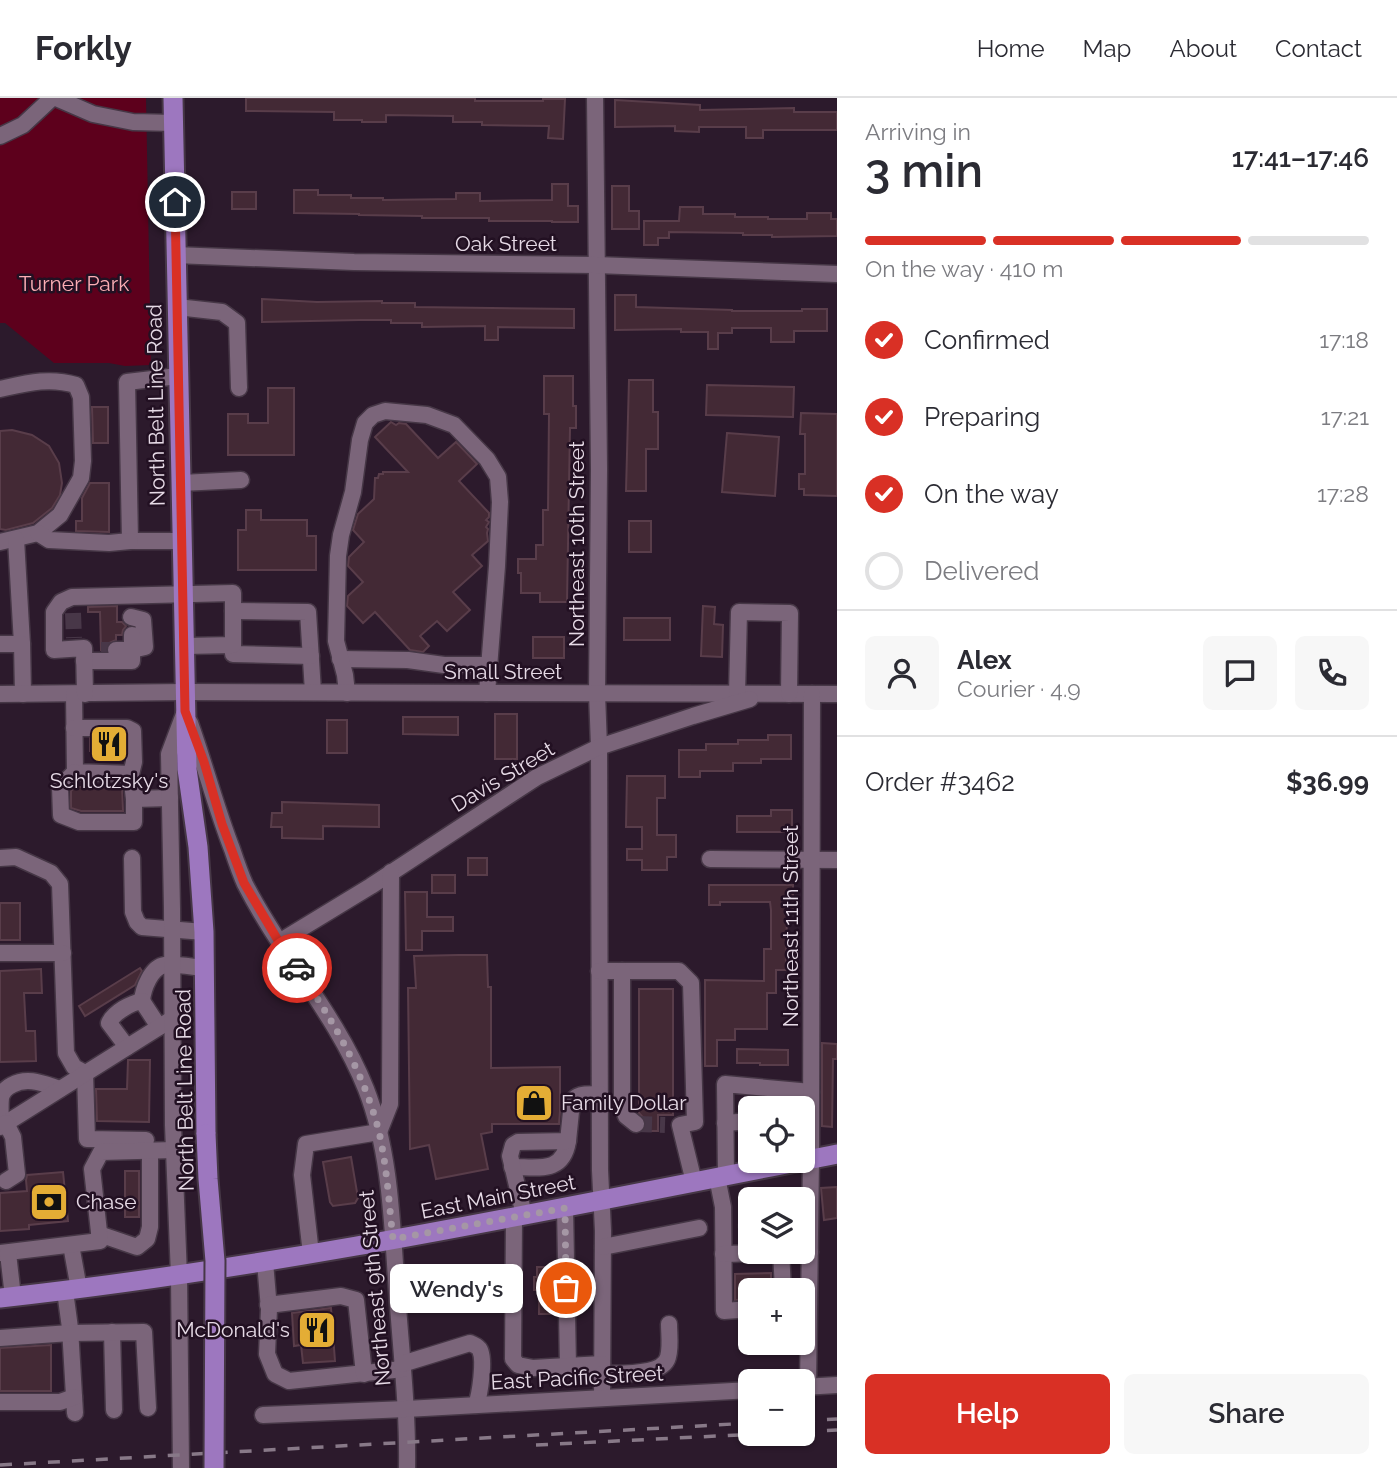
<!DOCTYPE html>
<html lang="en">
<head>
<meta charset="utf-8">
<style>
	:root { --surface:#fff; --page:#f7f7f7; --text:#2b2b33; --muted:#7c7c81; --line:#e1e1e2; --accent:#d93025 }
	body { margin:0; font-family:Raleway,sans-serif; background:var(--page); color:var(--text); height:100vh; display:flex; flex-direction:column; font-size:26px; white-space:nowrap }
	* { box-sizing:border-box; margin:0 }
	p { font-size:23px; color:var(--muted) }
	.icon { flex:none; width:38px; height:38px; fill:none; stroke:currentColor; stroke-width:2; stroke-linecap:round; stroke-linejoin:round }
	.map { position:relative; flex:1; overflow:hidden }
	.drawer { display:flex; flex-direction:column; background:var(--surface); width:560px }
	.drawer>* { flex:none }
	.buttons { position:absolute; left:738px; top:998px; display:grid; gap:14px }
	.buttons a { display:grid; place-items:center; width:77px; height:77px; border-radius:10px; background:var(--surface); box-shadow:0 2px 5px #0004; font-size:35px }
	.pin { position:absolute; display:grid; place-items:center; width:60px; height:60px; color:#fff; margin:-30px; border:4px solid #fff; border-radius:50%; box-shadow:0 2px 7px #0007 }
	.courier { position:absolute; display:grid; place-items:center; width:70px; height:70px; margin:-35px; border:5px solid #d93025; border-radius:50%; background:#fff; color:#222; box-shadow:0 2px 9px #0007 }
	.bubble { position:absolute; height:49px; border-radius:10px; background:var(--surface); box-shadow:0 2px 5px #0004; font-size:23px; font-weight:600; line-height:49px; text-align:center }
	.summary em { font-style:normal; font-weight:600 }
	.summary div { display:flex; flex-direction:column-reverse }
	.summary { display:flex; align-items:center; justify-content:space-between; height:119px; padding:0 28px }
	h1 { font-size:46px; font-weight:600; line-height:52px }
	.bar { display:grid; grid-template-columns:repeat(4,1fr); gap:10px 7px; align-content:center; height:84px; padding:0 28px }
	.bar i { height:9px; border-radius:5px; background:var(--line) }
	.bar .current { background:var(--accent) }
	.bar p { grid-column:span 4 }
	.line { display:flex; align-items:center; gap:18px; padding:0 28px; border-top:2px solid var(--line) }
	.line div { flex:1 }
	.round { display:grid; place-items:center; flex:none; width:74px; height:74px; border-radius:10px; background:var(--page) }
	ol { padding:0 28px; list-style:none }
	li { display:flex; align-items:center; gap:21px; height:77px }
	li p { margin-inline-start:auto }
	li .icon { padding:7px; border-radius:50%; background:var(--accent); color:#fff; stroke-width:4 }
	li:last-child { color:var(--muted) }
	li i { width:38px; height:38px; border:4px solid var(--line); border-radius:50% }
	.action { display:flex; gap:14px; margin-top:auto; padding:14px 28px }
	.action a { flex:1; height:80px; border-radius:10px; background:var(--accent); color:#fff; font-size:28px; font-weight:600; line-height:80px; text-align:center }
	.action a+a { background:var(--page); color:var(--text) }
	header { display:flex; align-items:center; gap:42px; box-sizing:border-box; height:98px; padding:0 35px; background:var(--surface); border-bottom:2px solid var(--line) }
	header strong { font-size:33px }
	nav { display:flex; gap:38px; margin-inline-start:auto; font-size:24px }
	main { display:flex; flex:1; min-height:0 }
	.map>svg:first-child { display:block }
</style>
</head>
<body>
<header>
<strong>Forkly</strong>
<nav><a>Home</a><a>Map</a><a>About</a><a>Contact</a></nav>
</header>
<main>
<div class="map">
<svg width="837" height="1370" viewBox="0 0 837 1370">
	<rect width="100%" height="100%" fill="#2c1a2c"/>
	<path fill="#5d001c" d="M0,0H146L151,267L125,268L109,265H54L5,225H0Z"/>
	<g fill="#432935" stroke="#593d4a" stroke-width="2">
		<path d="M246,0H475V3H543V1H565L563,41L548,40L549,28L482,27V24H453V18L386,17V24H362V22H334V14L246,13Z"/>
		<path d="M615,2L700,7V12L794,10V14H837V32H763V40H746V29H699V34L675,33V28L615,29Z"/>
		<path d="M552,86H568V108H578V124H552V123H489V120H422V118L359,117V116L294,115V92H318V97H351V100H383V102L456,101V95H480V103L552,102Z"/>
		<path d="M612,88H629V113H639V131H612Z"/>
		<rect x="232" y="94" width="24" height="17"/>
		<path d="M680,109H703V116H735V119H768V121H807V115H831V121H837V138L772,139V137H743V135L669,134V140H658V147H644V123H679Z"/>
		<path d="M615,197H636V209L732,212V213H802V211H827V233H794V244H771V230H732V235H718V251H708V234H681V231L615,232Z"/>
		<path d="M262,201L317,204L382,203V205H415V209L574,211V230L498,229V242H485V228L422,229V225H391V222H360L262,224Z"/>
		<path d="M544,278H573V308H576V330H570L567,504H540V495H521V475H518V461H536V447H543V412H548L549,316H544Z"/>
		<path d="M629,282H653V314H658V351H646V393H626Z"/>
		<path d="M707,287L794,289L793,319L706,317Z"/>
		<path d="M268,290H294V357H228V316H248V325H268Z"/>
		<path d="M92,309H108V345H93Z"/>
		<path d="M801,315L837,316V398L804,397V391H799V376H805V336H800Z"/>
		<path d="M391,324L396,327L399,325L406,326L438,360L456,344L477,366L459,383L489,415V419L486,422L489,424L486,429L488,431L487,435L488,443L472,457L482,468L453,494L470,512L447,533L437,523L420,538L429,548L423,554L410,552L375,514L363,525L347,508L348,498L363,484L348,468L349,459L364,444L353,432L358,416L374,401L375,380H378L379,376H383V374H408L375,339Z"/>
		<path d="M12,332L32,337L49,348L59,365L62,385L60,397L52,410L33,425L6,432L0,431V333Z"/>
		<path d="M727,335L779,339L775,398L722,394Z"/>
		<path d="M90,385H109V434L76,433V423H82V400Z"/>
		<path d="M246,412H261V422H307V438H316V472H238V432H246Z"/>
		<rect x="629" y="423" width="22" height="31"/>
		<path d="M117,508V524H122L126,528L123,532L122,537H116V542L107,546L106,552H101L100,514H88V509Z"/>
		<path d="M703,508L715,509L714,526L723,527L722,559L701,558Z"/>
		<rect x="624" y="520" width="46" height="22"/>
		<rect x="533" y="539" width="31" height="21"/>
		<rect x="495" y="616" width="22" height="45"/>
		<path d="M403,619H458V637L403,636Z"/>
		<rect x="327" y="622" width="20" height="33"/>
		<path d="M768,637H791V661H761V665H733V673H700V679H679V652H706V646H738V642H768Z"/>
		<rect x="90" y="640" width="33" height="13"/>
		<path d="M627,678H665V700H657V737H676V759H667V772H642V762H627V751H642V729H626Z"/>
		<path d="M75,689H122L123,713H81L71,710V693Z"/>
		<path d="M282,704L379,707V729L323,728V741L282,740V729H271L272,715H282Z"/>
		<path d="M771,712H792V734H737V718H771Z"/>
		<rect x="468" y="760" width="19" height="17"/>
		<rect x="432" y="777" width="23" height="18"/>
		<path d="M709,787H793V812H787L786,872H776V895H767V931H735V942H717V968H705V882L764,883V851H771V812L770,804H720V807H709Z"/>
		<path d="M405,794H427V819H453V833H422V852H406Z"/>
		<rect x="0" y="805" width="20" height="37"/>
		<path d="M458,857H487L488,889H491V970L560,969V1013L559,1026H492V1034L481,1036L488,1071L436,1081L429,1047L410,1051L408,890H416L414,858Z"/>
		<path d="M140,870L142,873L135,887L85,918L79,908Z"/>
		<path d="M41,871L42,895H24L26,933H35L36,963L0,964V873Z"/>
		<path d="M639,891H673V1017H658V1033H644L646,1028V1023L639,1015Z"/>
		<path d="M822,945L837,946V961H833L832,1029L822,1028Z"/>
		<path d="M737,951L788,952V967H760V965H737Z"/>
		<path d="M128,962H150L149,1024L97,1023L96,991H127Z"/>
		<path d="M351,1059L358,1100L355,1105L333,1108L330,1104L323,1064Z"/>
		<rect x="125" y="1073" width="14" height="46"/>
		<path d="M63,1074L68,1123L29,1127V1131L0,1133V1095L27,1093L26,1082L27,1077Z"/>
		<path d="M837,1089V1120L824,1122L821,1090Z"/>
		<path d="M537,1169H556V1216H539V1192H534V1179H537Z"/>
		<path d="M771,1175V1192H751V1201L735,1202V1176Z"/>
		<path d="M473,1185L477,1210L457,1213L453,1188Z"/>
		<path d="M331,1210L335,1263L303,1265L301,1247L294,1248L292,1215Z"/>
		<path d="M51,1247V1293H0V1250Z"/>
	</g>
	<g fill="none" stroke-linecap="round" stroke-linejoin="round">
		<g stroke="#483748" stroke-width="16" stroke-dasharray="16 8" stroke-linecap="butt">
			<path d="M73,515L74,540"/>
			<path d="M101,552H116"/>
			<path d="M636,1026L665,1027"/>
		</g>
		<g stroke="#463746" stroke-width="19">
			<g id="minor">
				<path d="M56,0L93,16L133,24L174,25"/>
				<path d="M595,0L599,371L597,595L599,649L600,1072L603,1133L602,1300"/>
				<path d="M0,38L23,27L52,0"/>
				<path d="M175,157L354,164L596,167L837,176"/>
				<path d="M177,209L222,214L237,225L239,290"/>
				<path d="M178,278L127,284L130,443H182"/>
				<path d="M0,291C27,285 49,279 76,287L81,299L83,363L81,380L60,417L38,435L0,444"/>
				<path d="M181,385L241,382"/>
				<path d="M38,435L49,442L109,445L130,443"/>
				<path d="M16,441L22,546"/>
				<path d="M233,513L308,514L313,594"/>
				<path d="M0,546H22L23,596"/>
				<path d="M233,547V556L311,558"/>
				<path d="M116,552H132L145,549L143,522L131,519"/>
				<path d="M340,561L408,562L444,567H489"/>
				<path d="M84,563H132V537"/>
				<path d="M347,595L345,577L336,543L338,458L341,437L353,394L360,342L365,325L373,317L385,313L427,317L454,327L487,361L498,379L500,404L497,468L487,595"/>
				<path d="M0,596L186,594L837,596"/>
				<path d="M74,596L75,674L131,676L134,701L170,700"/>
				<path d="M85,596L84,550L54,552V514L61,504L72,499L233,495V547L185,548"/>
				<path d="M737,596L739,514L790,515L789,596"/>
				<path d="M190,625C205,667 216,710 232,751C236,763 240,775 245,786C281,857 336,916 366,991C391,1055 392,1128 397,1195C401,1253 408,1312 407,1370"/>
				<path d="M74,630H127L133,633L134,664L131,676"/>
				<path d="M75,674L60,689L61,717L79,724H134V701"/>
				<path d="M0,760L16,759L51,775L60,786L66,955L74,969L85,975L87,1041L146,1042"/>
				<path d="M132,760L133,814L137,824L142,829L204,834"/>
				<path d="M710,761L837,762"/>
				<path d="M279,844L371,788L537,679L599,649L693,618L750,601"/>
				<path d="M0,855H63"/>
				<path d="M599,873H679L691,885L695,1024L680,1027L694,1084"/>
				<path d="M622,873V1007L626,1018L636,1026"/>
				<path d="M142,903C143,891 151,869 165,867C176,866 193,869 205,870"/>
				<path d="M127,949L109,925C114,914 131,905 142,903L159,929"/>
				<path d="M725,1025L751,1023"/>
				<path d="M1,1028C1,1019 0,1009 1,1000C2,994 6,990 12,987C28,978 44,986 60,991"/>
				<path d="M0,1029L172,921"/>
				<path d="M512,1069C538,1069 563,1076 568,1043"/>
				<path d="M726,1078L725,986L811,994"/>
				<path d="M717,1079L723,1109L724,1213L751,1211"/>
				<path d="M6,1083L17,1076L13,1039L6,1025"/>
				<path d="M565,1110L568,1268"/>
				<path d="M524,1117L510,1058L513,1047L518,1044L568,1043L572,1004C577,994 590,997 600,996"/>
				<path d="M514,1119L513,1261L518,1267L533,1270L602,1266"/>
				<path d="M747,1128L751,1127"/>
				<path d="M99,1136L137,1149L147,1141L150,1129V1053"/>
				<path d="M71,1147L79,1191"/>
				<path d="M603,1149L699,1130"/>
				<path d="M781,1153L783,1192"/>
				<path d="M0,1155L100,1143L92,1071L101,1054L174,1052"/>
				<path d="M8,1155L13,1199"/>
				<path d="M311,1156L302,1077L306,1046L379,1034L390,1006L391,774"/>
				<path d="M723,1156L810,1154"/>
				<path d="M265,1164L269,1211L267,1256L275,1276L289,1283L403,1271"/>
				<path d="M65,1193L70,1230L75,1315"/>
				<path d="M268,1207L341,1198L356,1202L364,1276"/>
				<path d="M112,1234L114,1312"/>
				<path d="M0,1240L70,1235L144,1234L148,1310"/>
				<path d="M402,1266L470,1245C474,1247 478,1248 480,1252C485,1263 480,1296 476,1307"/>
				<path d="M602,1276C618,1275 663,1279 668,1259C671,1249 669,1236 669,1226"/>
				<path d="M808,1288L811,1061L812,596"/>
				<path d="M803,1289L837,1287"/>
				<path d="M0,1304H60L74,1299"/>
				<path d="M263,1317L406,1311L751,1292"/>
				<path d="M181,1370L179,1178L173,1027L172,810L169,656L184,616"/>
			</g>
		</g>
		<g stroke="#463746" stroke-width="23">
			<g id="major">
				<path d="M173,0L187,671L198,749L204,834L206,1036"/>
				<path d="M0,1200C282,1169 559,1110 837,1056"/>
			</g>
		</g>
		<use href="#minor" stroke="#7b657a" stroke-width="16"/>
		<use href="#major" stroke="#9d77bf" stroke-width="19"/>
		<g stroke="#887988" stroke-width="3.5" stroke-dasharray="12 12" stroke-linecap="butt">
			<path d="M803,1323L837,1321"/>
			<path d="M803,1334L837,1332"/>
			<path d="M536,1347L778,1335"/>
			<path d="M0,1367L751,1325"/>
		</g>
		<g stroke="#463746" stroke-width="23" stroke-linecap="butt">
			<path id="major-bridge" d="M206,1036L208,1081L215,1163L214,1370"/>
		</g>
		<use href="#major-bridge" stroke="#9d77bf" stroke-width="19"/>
	</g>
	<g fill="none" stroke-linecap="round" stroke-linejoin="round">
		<path stroke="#a597a5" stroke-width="7" stroke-dasharray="0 12.6" d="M297,870C332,921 364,974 379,1034C387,1069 389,1106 393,1141L565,1110L566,1190"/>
		<path stroke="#d93025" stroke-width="9" d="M175,104L185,613L204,664L222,726L244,785L279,844L297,870"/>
	</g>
	<defs>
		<g id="restaurant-square" transform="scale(2.0125)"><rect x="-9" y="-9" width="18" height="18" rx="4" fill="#e4ad35" stroke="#221022"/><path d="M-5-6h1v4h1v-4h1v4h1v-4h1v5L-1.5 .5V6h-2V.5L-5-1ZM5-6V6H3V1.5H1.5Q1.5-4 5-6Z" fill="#111"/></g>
		<g id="shop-square" transform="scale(2.0125)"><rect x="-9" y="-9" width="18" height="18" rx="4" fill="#e4ad35" stroke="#221022"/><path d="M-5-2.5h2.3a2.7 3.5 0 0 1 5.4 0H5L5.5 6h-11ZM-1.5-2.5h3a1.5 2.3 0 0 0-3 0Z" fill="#111"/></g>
		<g id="bank-square" transform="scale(2.0125)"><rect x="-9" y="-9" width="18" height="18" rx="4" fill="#e4ad35" stroke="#221022"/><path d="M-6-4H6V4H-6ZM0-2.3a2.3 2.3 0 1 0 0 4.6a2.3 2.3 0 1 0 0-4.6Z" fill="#111"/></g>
	</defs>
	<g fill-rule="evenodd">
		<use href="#restaurant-square" x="109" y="646"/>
		<use href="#shop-square" x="534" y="1005"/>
		<use href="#bank-square" x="49" y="1104"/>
		<use href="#restaurant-square" x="317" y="1232"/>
	</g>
	<g text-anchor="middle" stroke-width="5" stroke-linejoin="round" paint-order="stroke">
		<g font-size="21" fill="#e6dae6" stroke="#221022">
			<text x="506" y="153">Oak Street</text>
			<text transform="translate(156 307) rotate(-91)" y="7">North Belt Line Road</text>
			<text transform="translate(577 446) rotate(-90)" y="7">Northeast 10th Street</text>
			<text x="503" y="581">Small Street</text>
			<text transform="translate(503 679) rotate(-31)" y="7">Davis Street</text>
			<text transform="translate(791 828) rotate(-90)" y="7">Northeast 11th Street</text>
			<text transform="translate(185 992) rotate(-91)" y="7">North Belt Line Road</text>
			<text transform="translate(498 1099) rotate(-11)" y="7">East Main Street</text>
			<text transform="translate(375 1190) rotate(-95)" y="7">Northeast 9th Street</text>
			<text transform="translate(577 1280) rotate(-3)" y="7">East Pacific Street</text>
		</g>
		<g font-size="21" fill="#fcadb4" stroke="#221022">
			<text x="74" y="193">Turner Park</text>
		</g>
		<g font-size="21" fill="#e6dae6" stroke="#221022" text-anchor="start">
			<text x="109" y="690" text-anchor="middle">Schlotzsky's</text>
			<text x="561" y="1012">Family Dollar</text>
			<text x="76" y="1111">Chase</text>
			<text x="290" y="1239" text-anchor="end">McDonald's</text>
		</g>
	</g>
</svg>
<div class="buttons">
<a><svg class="icon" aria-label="locate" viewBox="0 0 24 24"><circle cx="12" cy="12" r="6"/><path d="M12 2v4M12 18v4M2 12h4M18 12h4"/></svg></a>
<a><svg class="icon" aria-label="layers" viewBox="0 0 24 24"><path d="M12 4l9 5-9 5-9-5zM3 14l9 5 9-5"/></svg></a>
<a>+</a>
<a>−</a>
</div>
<div class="pin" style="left:566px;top:1190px;background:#ea580c"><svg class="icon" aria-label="bag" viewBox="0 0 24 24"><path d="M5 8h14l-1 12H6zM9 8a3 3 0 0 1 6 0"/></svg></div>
<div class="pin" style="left:175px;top:104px;background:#1f2937"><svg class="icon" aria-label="home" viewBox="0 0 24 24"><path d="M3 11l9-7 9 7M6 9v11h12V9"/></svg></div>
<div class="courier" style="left:297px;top:870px"><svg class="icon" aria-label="car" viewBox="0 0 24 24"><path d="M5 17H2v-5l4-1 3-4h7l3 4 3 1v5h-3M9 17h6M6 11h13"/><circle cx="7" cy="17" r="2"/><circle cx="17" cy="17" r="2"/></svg></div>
<div class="bubble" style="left:390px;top:1166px;width:133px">Wendy's</div>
</div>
<section class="drawer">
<div class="summary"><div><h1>3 min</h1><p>Arriving in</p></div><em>17:41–17:46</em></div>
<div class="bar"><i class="current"></i><i class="current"></i><i class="current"></i><i></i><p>On the way · 410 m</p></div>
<ol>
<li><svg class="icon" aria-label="check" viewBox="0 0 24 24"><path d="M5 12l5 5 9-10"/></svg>Confirmed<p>17:18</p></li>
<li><svg class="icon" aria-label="check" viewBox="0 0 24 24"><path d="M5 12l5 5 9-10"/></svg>Preparing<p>17:21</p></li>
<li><svg class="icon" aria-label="check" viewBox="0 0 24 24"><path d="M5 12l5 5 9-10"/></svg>On the way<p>17:28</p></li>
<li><i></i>Delivered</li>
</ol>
<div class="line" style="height:126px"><a class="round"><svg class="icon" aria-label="person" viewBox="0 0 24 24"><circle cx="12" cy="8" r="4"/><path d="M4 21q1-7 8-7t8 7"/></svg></a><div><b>Alex</b><p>Courier · 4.9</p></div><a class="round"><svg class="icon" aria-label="chat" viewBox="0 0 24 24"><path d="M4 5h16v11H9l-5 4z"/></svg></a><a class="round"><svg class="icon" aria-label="phone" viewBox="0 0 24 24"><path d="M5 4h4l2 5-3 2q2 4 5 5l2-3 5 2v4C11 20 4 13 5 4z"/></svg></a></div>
<div class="line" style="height:91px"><div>Order #3462</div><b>$36.99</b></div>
<div class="action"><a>Help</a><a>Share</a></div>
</section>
</main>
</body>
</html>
